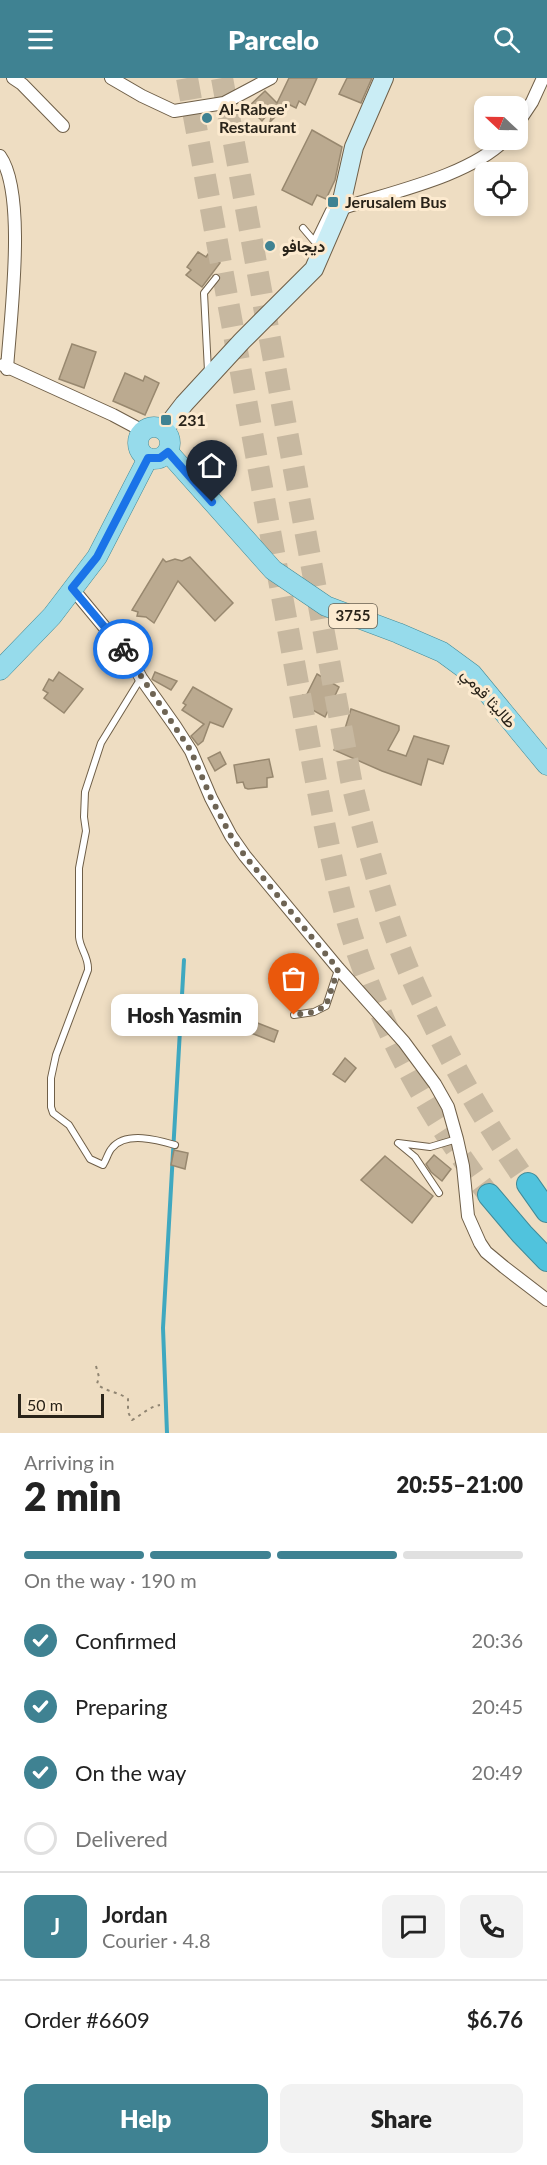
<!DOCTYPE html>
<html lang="en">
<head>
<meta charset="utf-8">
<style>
	:root { --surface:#fff; --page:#f2f2f2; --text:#222; --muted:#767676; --line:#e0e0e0; --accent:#3f8292 }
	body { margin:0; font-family:Lato,Vazirmatn,sans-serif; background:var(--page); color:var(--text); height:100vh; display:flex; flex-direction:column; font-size:22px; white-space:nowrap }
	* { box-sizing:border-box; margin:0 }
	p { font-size:20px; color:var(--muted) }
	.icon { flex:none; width:33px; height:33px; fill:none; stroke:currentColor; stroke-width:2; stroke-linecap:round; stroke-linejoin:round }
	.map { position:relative; height:1355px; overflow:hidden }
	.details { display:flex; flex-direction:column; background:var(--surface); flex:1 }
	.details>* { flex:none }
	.needle { width:39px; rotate:292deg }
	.tools { position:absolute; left:474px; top:18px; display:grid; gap:12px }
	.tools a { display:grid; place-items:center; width:54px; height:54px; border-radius:12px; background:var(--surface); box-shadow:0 3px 9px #0003; font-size:30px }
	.scale { position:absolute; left:18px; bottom:15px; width:86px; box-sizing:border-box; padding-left:6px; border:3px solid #292319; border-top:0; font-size:16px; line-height:21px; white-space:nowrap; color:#292319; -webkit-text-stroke:4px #fceacf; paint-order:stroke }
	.pin { position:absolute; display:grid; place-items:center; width:51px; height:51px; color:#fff; margin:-62px -26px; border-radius:50% 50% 50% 0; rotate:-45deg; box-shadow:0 0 6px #0007 }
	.pin .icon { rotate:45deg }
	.courier { position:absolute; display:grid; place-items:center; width:60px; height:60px; margin:-30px; border:4px solid #1a73e8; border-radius:50%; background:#fff; color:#222; box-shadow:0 2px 8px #0007 }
	.bubble { position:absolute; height:42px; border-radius:12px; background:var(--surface); box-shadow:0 3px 9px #0003; font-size:20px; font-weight:800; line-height:42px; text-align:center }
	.summary em { font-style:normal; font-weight:800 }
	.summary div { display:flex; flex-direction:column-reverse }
	.summary { display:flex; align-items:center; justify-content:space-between; height:102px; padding:0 24px }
	h1 { font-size:39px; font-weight:800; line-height:45px }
	.bar { display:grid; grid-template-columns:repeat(4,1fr); gap:9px 6px; align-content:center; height:72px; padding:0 24px }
	.bar i { height:8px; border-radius:4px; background:var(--line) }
	.bar .current { background:var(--accent) }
	.bar p { grid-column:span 4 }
	.line { display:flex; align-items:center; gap:15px; padding:0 24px; border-top:2px solid var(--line) }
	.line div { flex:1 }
	.round { display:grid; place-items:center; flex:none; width:63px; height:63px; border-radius:12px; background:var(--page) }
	ol { padding:0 24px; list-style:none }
	li { display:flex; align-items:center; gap:18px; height:66px }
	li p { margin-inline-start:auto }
	li .icon { padding:6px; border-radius:50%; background:var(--accent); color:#fff; stroke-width:4 }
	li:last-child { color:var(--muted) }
	li i { width:33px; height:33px; border:3px solid var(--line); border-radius:50% }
	.button { display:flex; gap:12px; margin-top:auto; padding:12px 24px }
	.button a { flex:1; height:69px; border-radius:12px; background:var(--accent); color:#fff; font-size:24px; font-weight:800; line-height:69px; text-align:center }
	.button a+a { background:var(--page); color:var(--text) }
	header { display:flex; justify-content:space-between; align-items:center; height:78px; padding:0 24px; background:var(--accent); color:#fff; font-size:27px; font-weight:800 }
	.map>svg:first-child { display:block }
</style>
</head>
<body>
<header><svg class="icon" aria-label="menu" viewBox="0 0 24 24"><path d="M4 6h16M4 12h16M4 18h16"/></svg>Parcelo<svg class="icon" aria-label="search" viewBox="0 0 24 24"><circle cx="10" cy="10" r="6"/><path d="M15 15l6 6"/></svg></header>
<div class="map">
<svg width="547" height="1355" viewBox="0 0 547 1355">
	<rect width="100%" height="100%" fill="#eeddc2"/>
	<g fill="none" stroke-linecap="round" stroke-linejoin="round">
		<path stroke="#3fa8c0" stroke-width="4" d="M167,1355L163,1250L184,882"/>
	</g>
	<g fill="#bbaa90" stroke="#98886f" stroke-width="1.5">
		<path d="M289,0H317L305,27L299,23L296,30L288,26L270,44L271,39L268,36L262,43L248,29L265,13L277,25Z"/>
		<path d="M347,0H372L361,25L339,16Z"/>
		<path d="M312,52L342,69L335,102L326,121L317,117L312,127L282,112Z"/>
		<path d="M198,174L206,179L208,176L220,185L202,209L186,197L191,192L187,189Z"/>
		<path d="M72,266L96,274L84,310L59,301Z"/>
		<path d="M125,295L143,303L145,298L159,305L145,337L113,323Z"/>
		<path d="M190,479L233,525L215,543L178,503L154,545L146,539L137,538L138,534L132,532L163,481L166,484L175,481L182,483Z"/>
		<path d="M59,594L83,611L64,635L44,620L48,615L43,612L49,601L53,603Z"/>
		<path d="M155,594L177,603L171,612L153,602L152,601Z"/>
		<path d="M317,596L339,609L325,639L300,625L303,617L306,618Z"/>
		<path d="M193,609L232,631L223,649L210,644L203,663L198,667L191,658L204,646L182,632L186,627L183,625Z"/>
		<path d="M351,631L399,648V652L388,672L406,678L414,658L449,668L443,686L428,681L421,707L382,693L334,672L344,654Z"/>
		<path d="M220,674L226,686L215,693L208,680Z"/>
		<path d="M269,681L273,699L267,700V709L248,711L245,710L243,704L237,705L234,687Z"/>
		<path d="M255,944L278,953L274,964L251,955Z"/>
		<path d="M345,980L356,990L345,1004L333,996Z"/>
		<path d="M174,1072L188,1075L185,1091L171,1087Z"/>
		<path d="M434,1077L451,1091L442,1103L431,1094L426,1086Z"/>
		<path d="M385,1078L433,1118L412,1145L361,1102Z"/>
	</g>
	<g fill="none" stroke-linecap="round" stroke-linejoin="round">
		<g stroke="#c7b8a0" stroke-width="22" stroke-dasharray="22 11" stroke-linecap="butt">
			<path d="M187,0L314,693C324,745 334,798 349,849C379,947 427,1036 489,1117"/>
			<path d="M222,0L351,702C368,770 385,839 413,903C445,975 483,1042 528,1106"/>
		</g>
		<g stroke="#6f5f48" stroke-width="8">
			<g id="lane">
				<path d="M303,150L314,163L329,132L336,131"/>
				<path d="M208,293L204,215L216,200"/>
				<path d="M141,600L101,665L85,714L84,739L86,753L79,790V859C80,871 89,879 88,892L56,977L51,1000V1029L53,1035L69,1047L90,1081L103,1087C107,1081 108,1074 112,1070C126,1053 158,1062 175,1067"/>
				<path d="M294,937L314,934L326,928L338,892"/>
				<path d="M439,1115L415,1079L398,1065L430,1069L457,1061"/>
			</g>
		</g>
		<g stroke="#6f5f48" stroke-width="14">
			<g id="street">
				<path d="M13,0L22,6L63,48"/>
				<path d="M111,0L142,18L174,33L224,25L271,0"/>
				<path d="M518,45L532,24L543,0"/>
				<path d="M0,78C27,116 10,242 7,291"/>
				<path d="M340,131C391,114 467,99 505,62"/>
				<path d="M3,287L113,337L143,353"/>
				<path d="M72,510L130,580L141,600L175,648L191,673L211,720L231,758L245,778L338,890L404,964L435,1006L448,1029L457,1061L463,1088L468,1138L480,1165L486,1174L504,1189L547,1222"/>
			</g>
		</g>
		<g stroke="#6f5f48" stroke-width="20">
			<path id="secondary" d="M164,352L184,326L242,263L314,191L340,131L354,69L384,0"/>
		</g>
		<g stroke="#428b98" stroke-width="21">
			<g id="primary">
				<circle cx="154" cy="365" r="16"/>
				<path d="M168,374L273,492L326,528L398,555L442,574L472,596L547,687"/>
				<path d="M0,592L52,538L97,479L148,380"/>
			</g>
		</g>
		<g stroke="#428b98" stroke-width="24">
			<g id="highway">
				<path d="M528,1106L547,1133"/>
				<path d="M489,1117L522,1156L547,1182"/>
			</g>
		</g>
		<path stroke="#908572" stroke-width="2" stroke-dasharray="3 4.5" stroke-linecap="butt" d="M96,1288L99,1299L97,1306C106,1314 119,1314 128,1321V1334L132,1342C142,1337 148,1329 160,1327"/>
		<use href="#lane" stroke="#fff" stroke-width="6"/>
		<use href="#street" stroke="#fff" stroke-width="12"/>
		<use href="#secondary" stroke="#caedf5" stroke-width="18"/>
		<use href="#primary" stroke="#96dbeb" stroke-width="20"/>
		<use href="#highway" stroke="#50c3dd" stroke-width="22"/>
	</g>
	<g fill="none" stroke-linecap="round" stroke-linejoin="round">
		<path stroke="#6e6454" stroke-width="6" stroke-dasharray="0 10.8" d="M123,571L191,673L211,720L231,758L245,778L338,891L326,928L314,934L294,937"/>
		<path stroke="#1a73e8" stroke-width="8" d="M123,571L72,510L97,479L148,380H160L168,374L212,424"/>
	</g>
	<g fill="#3f8292" stroke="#fceacf" stroke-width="2">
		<circle cx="207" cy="40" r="6"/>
		<rect x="327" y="118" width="12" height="12" rx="3"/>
		<circle cx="270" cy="168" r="6"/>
		<rect x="160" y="336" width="12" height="12" rx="3"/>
	</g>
	<g text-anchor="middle" stroke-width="6" stroke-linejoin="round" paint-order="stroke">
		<rect fill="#fceacf" stroke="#685f50" stroke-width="1.5" x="329" y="526" width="48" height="24" rx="4.5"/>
		<g font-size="15" font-weight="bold" fill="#292319">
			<text x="353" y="543">3755</text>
		</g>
		<g font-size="16" font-weight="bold" fill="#292319" stroke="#fceacf" text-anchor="start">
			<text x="219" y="37">Al-Rabee'<tspan x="219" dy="18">Restaurant</tspan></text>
			<text x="345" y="130">Jerusalem Bus</text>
			<text x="282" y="174">ديجافو</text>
			<text x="178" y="348">231</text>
		</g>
		<g font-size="16" fill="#292319" stroke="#fceacf">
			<text transform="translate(489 620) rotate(48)" y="6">طاليثا قومي</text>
		</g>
	</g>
</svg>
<div class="tools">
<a><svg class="needle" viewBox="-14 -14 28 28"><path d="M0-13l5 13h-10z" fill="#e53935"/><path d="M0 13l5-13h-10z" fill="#767676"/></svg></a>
<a><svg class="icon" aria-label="locate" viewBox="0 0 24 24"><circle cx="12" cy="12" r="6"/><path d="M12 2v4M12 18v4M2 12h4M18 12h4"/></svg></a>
</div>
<div class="scale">50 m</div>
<div class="pin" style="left:294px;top:937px;background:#ea580c"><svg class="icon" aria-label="bag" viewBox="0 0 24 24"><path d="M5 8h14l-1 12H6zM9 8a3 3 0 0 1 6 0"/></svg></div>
<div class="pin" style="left:212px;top:424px;background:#1f2937"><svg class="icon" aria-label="home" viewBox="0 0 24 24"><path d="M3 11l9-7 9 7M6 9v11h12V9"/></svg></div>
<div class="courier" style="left:123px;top:571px"><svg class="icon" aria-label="bike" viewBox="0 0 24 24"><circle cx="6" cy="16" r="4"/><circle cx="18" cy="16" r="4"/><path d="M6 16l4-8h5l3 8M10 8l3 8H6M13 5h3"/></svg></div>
<div class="bubble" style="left:111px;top:916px;width:147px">Hosh Yasmin</div>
</div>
<section class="details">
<div class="summary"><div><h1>2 min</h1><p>Arriving in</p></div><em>20:55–21:00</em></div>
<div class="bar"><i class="current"></i><i class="current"></i><i class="current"></i><i></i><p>On the way · 190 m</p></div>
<ol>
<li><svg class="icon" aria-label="check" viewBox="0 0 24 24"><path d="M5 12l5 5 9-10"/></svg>Confirmed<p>20:36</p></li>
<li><svg class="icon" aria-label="check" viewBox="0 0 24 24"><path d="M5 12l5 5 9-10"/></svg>Preparing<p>20:45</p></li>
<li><svg class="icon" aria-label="check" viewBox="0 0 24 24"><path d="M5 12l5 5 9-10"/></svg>On the way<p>20:49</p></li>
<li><i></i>Delivered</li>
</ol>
<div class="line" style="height:108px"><b class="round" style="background:var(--accent);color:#fff">J</b><div><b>Jordan</b><p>Courier · 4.8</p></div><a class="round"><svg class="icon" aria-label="chat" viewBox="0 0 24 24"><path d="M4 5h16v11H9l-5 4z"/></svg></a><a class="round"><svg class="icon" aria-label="phone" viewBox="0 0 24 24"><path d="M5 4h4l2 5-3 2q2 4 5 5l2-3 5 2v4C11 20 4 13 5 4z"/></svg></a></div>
<div class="line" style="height:78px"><div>Order #6609</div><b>$6.76</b></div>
<div class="button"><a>Help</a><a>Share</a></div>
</section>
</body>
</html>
